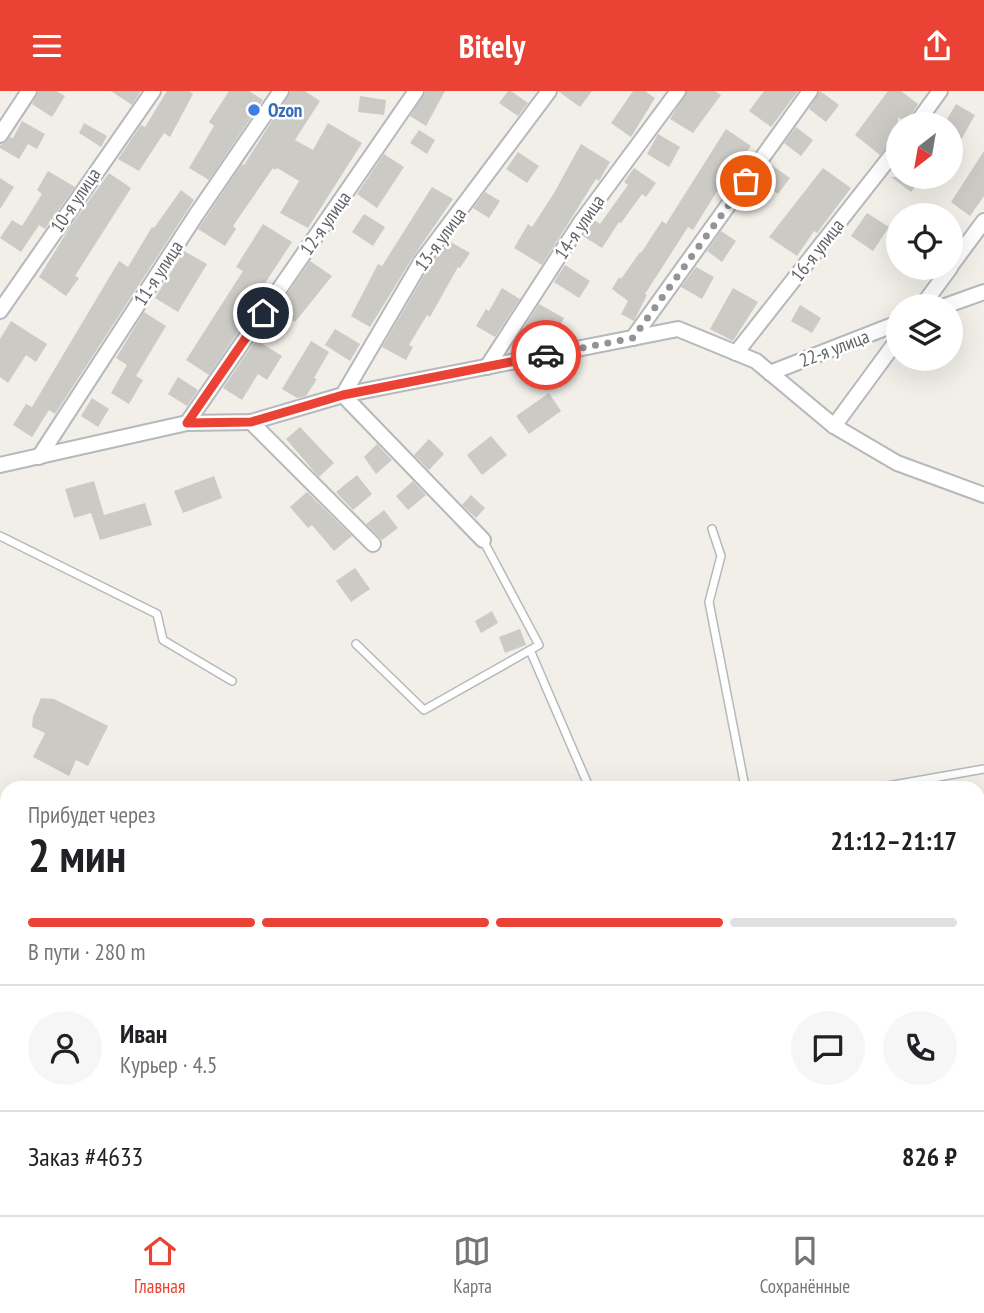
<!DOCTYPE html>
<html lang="ru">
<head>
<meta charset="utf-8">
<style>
	:root { --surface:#fff; --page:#f6f6f6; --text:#202124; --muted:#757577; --line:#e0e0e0; --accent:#ea4335 }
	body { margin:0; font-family:"PT Sans Narrow",sans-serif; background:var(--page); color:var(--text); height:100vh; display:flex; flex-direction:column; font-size:26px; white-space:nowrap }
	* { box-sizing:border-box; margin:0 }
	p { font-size:23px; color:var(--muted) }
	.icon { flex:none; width:38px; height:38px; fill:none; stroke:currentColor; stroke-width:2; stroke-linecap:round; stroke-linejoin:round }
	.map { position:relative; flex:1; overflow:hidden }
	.details { position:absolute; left:0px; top:690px; width:985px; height:436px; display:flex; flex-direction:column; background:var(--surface); border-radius:21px 21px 0 0; box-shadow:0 7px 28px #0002 }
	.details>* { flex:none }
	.needle { width:46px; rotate:211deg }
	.tools { position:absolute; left:886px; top:21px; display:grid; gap:14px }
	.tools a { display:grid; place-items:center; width:77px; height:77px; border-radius:50%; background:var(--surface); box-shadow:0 7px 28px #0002; font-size:35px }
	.pin { position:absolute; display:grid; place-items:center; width:60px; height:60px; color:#fff; margin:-30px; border:4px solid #fff; border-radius:50%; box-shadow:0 2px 7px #0007 }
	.courier { position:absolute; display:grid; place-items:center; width:70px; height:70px; margin:-35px; border:5px solid #ea4335; border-radius:50%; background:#fff; color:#222; box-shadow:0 2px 9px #0007 }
	.head em { font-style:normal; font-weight:600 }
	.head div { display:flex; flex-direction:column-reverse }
	.head { display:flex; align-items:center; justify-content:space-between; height:119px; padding:0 28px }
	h1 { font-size:46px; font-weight:600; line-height:52px }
	.bar { display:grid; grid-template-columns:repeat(4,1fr); gap:10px 7px; align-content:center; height:84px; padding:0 28px }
	.bar i { height:9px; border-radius:5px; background:var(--line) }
	.bar .selected { background:var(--accent) }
	.bar p { grid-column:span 4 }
	.line { display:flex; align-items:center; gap:18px; padding:0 28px; border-top:2px solid var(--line) }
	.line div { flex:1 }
	.round { display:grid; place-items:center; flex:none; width:74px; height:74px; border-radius:37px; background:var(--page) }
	header { display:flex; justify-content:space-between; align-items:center; height:91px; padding:0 28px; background:var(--accent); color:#fff; font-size:32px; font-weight:600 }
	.menu { display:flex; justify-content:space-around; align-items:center; height:98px; border-top:2px solid var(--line); background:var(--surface); font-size:19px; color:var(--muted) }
	.menu a { display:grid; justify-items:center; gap:4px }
	.menu .selected { color:var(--accent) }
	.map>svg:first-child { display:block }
</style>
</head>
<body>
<header><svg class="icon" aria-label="menu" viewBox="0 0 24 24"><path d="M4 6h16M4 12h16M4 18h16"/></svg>Bitely<svg class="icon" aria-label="share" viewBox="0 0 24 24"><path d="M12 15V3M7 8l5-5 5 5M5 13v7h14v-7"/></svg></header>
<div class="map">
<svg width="984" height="1124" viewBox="0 0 984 1124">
	<rect width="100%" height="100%" fill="#f1efe8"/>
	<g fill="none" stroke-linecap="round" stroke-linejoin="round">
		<g stroke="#aadaff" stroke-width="21">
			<path d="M978,917L984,916"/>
			<path d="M0,973H7"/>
		</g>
	</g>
	<g fill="#cccac5">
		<path d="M39,0H56L65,5L52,26L32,13Z"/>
		<path d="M111,0H141L132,14Z"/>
		<path d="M167,0H189L193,3L170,46L164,42L139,80L118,68L141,34L145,36Z"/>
		<path d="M229,0H249L263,9L209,89L189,77L214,35L209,31Z"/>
		<path d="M291,0H305L320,10L295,49L313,59L328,32L362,52L308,137L280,122L299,90L277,77L275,79L273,77L233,135L236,138L225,155L198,138L242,73L244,74Z"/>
		<path d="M426,0H445L426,35L410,25Z"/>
		<path d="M508,0H511L528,12L518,25L499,12Z"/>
		<path d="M558,0H592L580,16Z"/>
		<path d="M633,0H645L655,7L631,46L611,32Z"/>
		<path d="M687,0H715L721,4L693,42L670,28Z"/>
		<path d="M764,0H798L771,36L749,20Z"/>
		<path d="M820,0L839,14L826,31L809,18Z"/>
		<path d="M888,0H901L918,13L906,32L898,26V45L880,64L855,44Z"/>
		<path d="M360,5L386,9L384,24L358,21Z"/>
		<path d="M956,13L975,24L961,49L950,43V33H944Z"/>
		<path d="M22,30L45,43L37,58L28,53L19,68L0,57V54L5,52L10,46L13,47Z"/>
		<path d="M84,32L107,45L101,56L79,42Z"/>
		<path d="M796,36L813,49L801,65L784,52Z"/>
		<path d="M726,38L751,55L722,92L693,139L688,136L645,203L647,204L634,230L621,223L628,210L612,198L619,186L621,188L640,161L641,162L662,130L666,133Z"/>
		<path d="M419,39L435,49L427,63L410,52Z"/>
		<path d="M658,43L680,56L669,76L647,63Z"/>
		<path d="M581,53L610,71L599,90L596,88L542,174L514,157L528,133L532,136L554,102Z"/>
		<path d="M984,60V105L970,125L951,111Z"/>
		<path d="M518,61L539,75L527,92L506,78Z"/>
		<path d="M384,63L404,76L377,117L357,103Z"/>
		<path d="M770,73L790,87L778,103L758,89Z"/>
		<path d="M634,77L656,92L646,106L642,103L621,132L619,131L602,157L583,145L594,129L600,133L628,94L624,91Z"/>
		<path d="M823,77L851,97L817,142L814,140L797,165L769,146Z"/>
		<path d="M48,80L75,96L45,138L39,134L21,161L0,147L12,129L22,135L42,103L37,99Z"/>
		<path d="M109,82L131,97L75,185L79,187L66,205L39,186L70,136Z"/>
		<path d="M891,86H923L911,101Z"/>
		<path d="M0,87L14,96L0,118Z"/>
		<path d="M432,96L453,108L413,166L370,236L351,225L378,173L382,175Z"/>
		<path d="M181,99L194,109L55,323L49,319L32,346L13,334L26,313L32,316L119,170L128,176L152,136L154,137Z"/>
		<path d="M485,101L500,110L489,127L473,117Z"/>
		<path d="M867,122L889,136L873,160L851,145Z"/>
		<path d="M364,123L385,136L373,155L352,141Z"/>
		<path d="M263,133L292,151L258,203L262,205L256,214L209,284L186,269L243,180L236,176Z"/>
		<path d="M721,140L736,150L722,171L707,160Z"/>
		<path d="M449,150L470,162L460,177L458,176L430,226L427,224L409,254L413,256L406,269L382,256L429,176Z"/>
		<path d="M184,160L207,173L178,221L155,207Z"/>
		<path d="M310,170L332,185L295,231L277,218Z"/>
		<path d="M565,174L590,190L579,207L554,191Z"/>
		<path d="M696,176L714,186L702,208L681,196Z"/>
		<path d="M502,197L520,208L495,246L476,235L486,218L489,220Z"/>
		<path d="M733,197L758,211L733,250L710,238Z"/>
		<path d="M539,213L564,227L551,250L525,235Z"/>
		<path d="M800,214L821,227L812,242L791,230Z"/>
		<path d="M144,221L166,235L136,285L143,289L129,313L111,302L127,274L116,267Z"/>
		<path d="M11,230L47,253L36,271L26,264L8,292L0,286V248Z"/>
		<path d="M335,238L360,253L350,270L325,254Z"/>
		<path d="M256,249L282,265L267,289L258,283L242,309L223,297Z"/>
		<path d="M311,250L329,261L314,287L317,288L306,305L297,307L282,298Z"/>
		<path d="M178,286L198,299L187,315L168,303Z"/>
		<path d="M549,302L561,320L529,343L516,325Z"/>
		<path d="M92,307L109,318L98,336L81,325Z"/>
		<path d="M300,336L334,372L319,386L286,348Z"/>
		<path d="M491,345L507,364L482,384L467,364Z"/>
		<path d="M429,348L444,363L429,379L414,364Z"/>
		<path d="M377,353L392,369L376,383L364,366Z"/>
		<path d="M357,384L372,403L353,419L336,401Z"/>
		<path d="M214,385L222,407L183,422L174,400Z"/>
		<path d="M94,390L104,424L145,412L152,434L100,449L91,422L74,427L65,398Z"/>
		<path d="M413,390L426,404L408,419L396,405Z"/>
		<path d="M307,401L352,445L334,460L312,434L308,437L290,416Z"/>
		<path d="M471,404L485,417L476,427L462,414Z"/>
		<path d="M384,419L398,437L382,449L366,433Z"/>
		<path d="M355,477L370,498L351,511L336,490Z"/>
		<path d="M492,520L498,532L481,542L475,530Z"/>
		<path d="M520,538L526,554L505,562L499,546Z"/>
		<path d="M41,607L54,608L108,635L88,675L76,669L69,685L33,666L45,642L32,636L33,626Z"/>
	</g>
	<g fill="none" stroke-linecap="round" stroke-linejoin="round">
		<g stroke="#b5b8bc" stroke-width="10">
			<g id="lane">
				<path d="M712,438L721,465L709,511L745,696"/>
				<path d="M0,445L157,523L163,549L232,590"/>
				<path d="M356,553L424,619L539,554L483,449"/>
				<path d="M530,559L589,696"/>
				<path d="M882,696L984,678"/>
				<path d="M0,833L7,832"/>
				<path d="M0,912L7,911"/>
				<path d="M0,939L7,938"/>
			</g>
		</g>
		<g stroke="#b5b8bc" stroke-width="18">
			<g id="street">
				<path d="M916,33L940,0"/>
				<path d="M0,44L29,0"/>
				<path d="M950,176L984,130"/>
				<path d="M922,215L950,177"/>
				<path d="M945,215L984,201"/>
				<path d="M0,220L153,0"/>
				<path d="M633,247L810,0"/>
				<path d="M736,262L898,56"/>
				<path d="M487,276L581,131L678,0"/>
				<path d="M770,282L898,232"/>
				<path d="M251,331L373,453"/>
				<path d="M187,332L416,0"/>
				<path d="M834,335L898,248"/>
				<path d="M39,366L196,124L281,0"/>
				<path d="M0,374L187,332L251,331L343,304L678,238L756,270L834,335L897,372L984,404"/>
				<path d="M483,449L343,304L421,171L549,0"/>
				<path d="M334,1118L335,1124"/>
				<path d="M161,1124L192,1118"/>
			</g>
		</g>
		<use href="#lane" stroke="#fff" stroke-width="7"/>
		<use href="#street" stroke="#fff" stroke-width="14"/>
	</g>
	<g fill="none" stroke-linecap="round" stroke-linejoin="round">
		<path stroke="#929495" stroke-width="7" stroke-dasharray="0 12.6" d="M546,264L633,247L746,90"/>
		<path stroke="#ea4335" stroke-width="9" d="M263,222L187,332L251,331L343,304L546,264"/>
	</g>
	<circle fill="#3f7fe0" stroke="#fff" stroke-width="2.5" cx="254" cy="19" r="7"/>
	<g text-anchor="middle" stroke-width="5" stroke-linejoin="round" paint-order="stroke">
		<g font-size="19" font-weight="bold" fill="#366cbe" stroke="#fff" text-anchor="start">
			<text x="268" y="26">Ozon</text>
		</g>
		<g font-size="19" fill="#5f6368" stroke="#fff">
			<text transform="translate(75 109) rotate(-56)" y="7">10-я улица</text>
			<text transform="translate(325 132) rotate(-55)" y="7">12-я улица</text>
			<text transform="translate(579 136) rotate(-56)" y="7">14-я улица</text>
			<text transform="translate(440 148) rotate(-54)" y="7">13-я улица</text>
			<text transform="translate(817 159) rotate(-52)" y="7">16-я улица</text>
			<text transform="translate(158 182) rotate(-57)" y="7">11-я улица</text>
			<text transform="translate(834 257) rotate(-21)" y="7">22-я улица</text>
		</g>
	</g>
</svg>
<div class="tools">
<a><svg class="needle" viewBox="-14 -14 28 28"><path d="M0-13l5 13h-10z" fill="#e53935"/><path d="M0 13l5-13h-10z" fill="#757577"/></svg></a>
<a><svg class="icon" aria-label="locate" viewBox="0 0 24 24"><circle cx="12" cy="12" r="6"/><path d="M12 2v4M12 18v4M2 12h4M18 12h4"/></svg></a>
<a><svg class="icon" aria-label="layers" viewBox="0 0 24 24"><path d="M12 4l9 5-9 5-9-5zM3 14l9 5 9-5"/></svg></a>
</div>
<div class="pin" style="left:746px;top:90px;background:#ea580c"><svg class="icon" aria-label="bag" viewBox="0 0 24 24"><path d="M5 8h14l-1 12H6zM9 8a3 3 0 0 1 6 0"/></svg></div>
<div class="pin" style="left:263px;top:222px;background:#1f2937"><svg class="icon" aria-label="home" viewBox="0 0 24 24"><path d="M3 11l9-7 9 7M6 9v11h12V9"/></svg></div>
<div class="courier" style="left:546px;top:264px"><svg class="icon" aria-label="car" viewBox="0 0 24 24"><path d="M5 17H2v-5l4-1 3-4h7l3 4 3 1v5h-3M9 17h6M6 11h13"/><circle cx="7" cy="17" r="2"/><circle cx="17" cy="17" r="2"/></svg></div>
<section class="details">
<div class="head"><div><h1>2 мин</h1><p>Прибудет через</p></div><em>21:12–21:17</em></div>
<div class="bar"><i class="selected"></i><i class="selected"></i><i class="selected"></i><i></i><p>В пути · 280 m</p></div>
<div class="line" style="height:126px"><a class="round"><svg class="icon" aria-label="person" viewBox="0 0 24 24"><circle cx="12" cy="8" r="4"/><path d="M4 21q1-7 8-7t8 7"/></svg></a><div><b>Иван</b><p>Курьер · 4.5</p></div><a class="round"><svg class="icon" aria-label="chat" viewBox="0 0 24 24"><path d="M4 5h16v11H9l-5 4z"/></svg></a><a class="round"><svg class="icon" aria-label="phone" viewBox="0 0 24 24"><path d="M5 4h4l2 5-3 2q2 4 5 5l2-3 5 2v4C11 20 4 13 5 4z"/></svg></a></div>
<div class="line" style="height:91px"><div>Заказ #4633</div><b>826 ₽</b></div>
</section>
</div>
<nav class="menu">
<a class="selected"><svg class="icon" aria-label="home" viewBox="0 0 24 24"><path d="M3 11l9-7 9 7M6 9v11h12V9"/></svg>Главная</a>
<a><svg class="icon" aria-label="map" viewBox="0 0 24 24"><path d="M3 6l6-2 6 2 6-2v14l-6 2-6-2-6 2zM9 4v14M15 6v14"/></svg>Карта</a>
<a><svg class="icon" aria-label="saved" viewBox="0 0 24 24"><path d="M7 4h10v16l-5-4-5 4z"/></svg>Сохранённые</a>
</nav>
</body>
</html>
